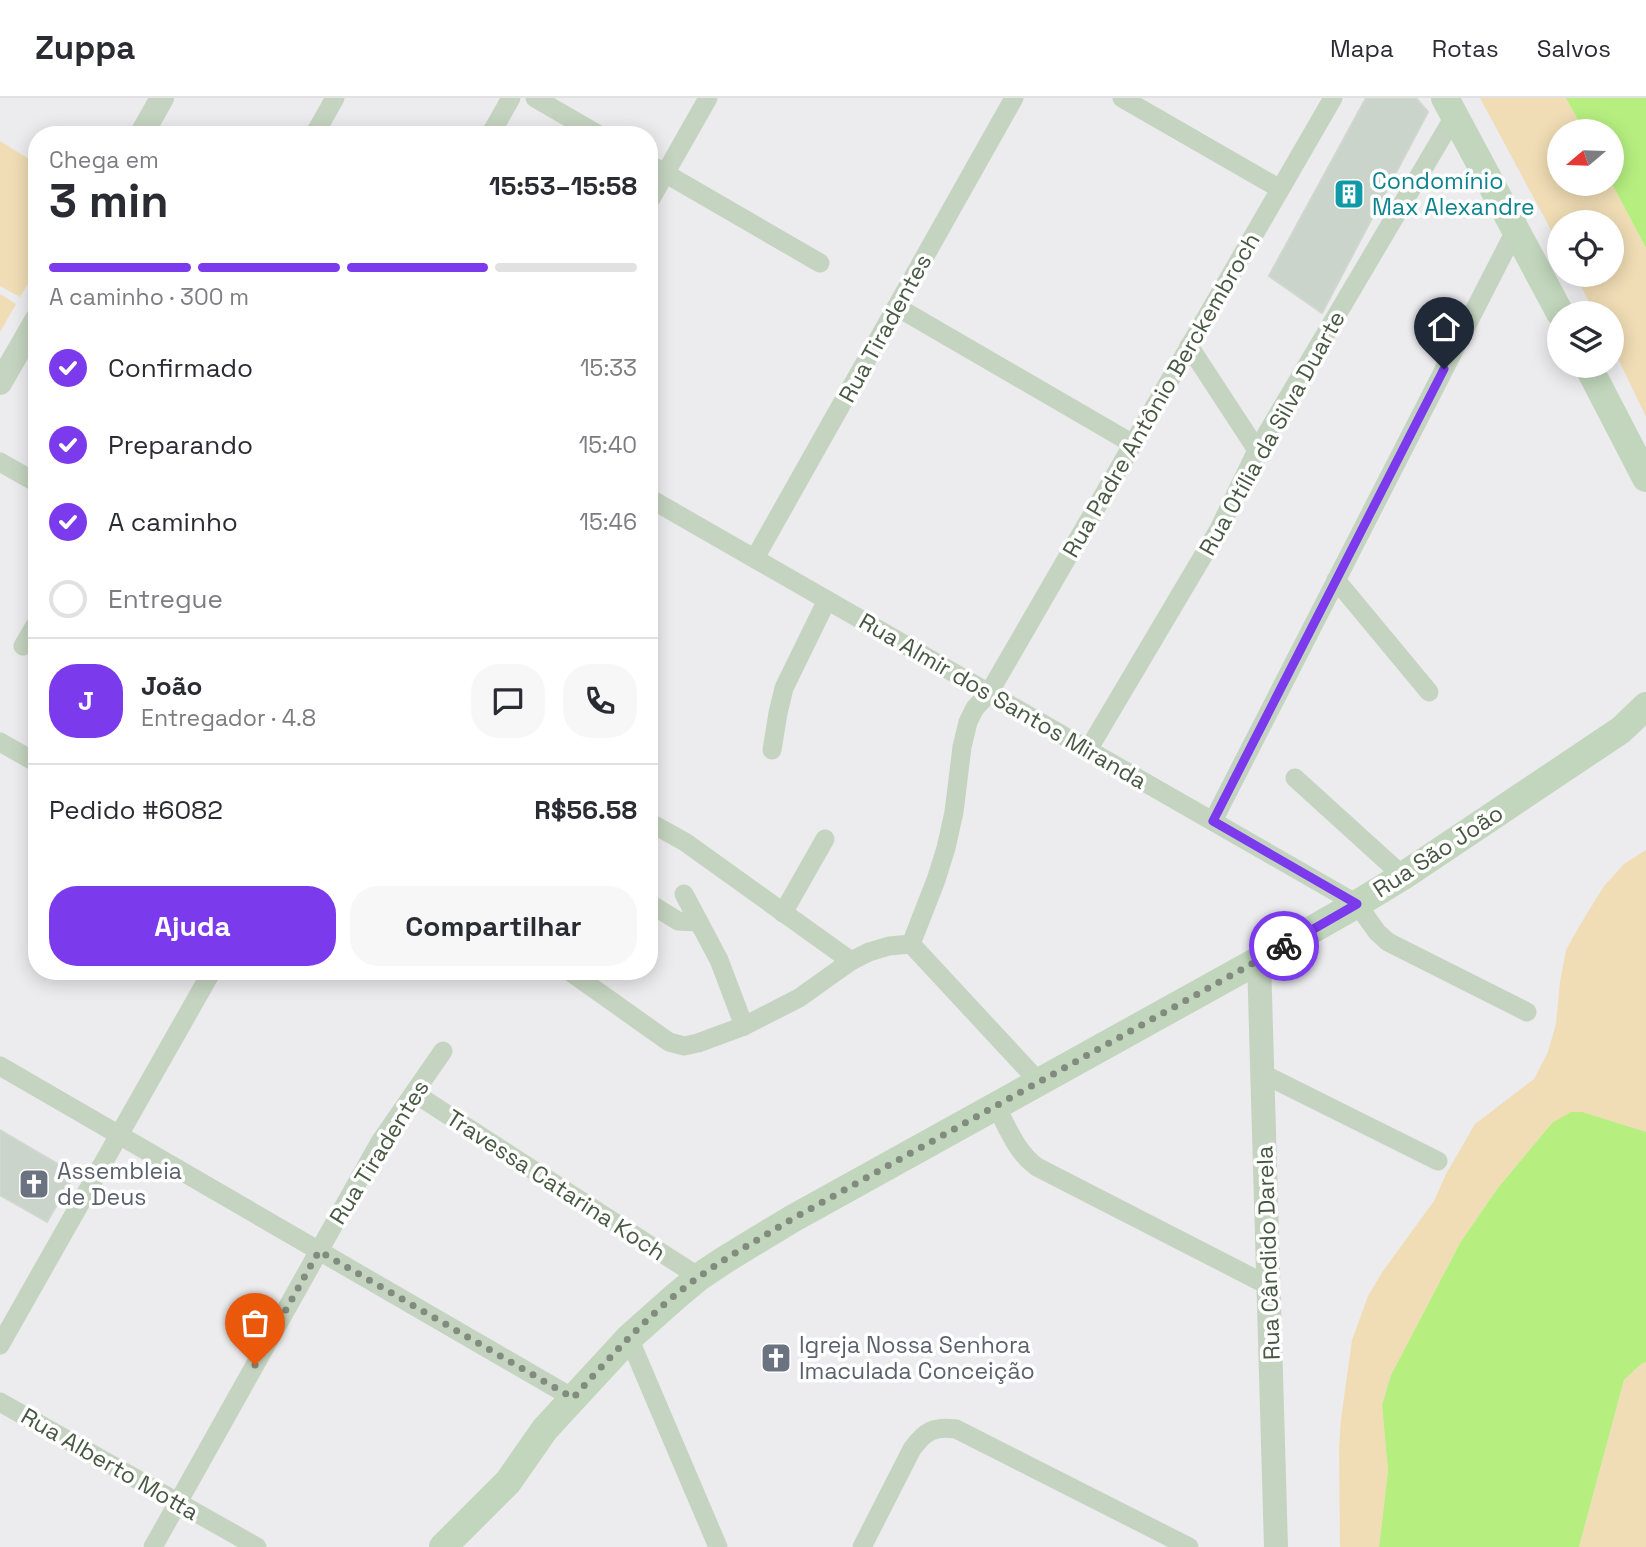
<!DOCTYPE html>
<html lang="pt">
<head>
<meta charset="utf-8">
<style>
	:root { --surface:#fff; --page:#f7f7f7; --text:#2b2b33; --muted:#7c7c81; --line:#e1e1e2; --accent:#7c3aed }
	body { margin:0; font-family:"Space Grotesk",sans-serif; background:var(--page); color:var(--text); height:100vh; display:flex; flex-direction:column; font-size:26px; white-space:nowrap }
	* { box-sizing:border-box; margin:0 }
	p { font-size:23px; color:var(--muted) }
	.icon { flex:none; width:38px; height:38px; fill:none; stroke:currentColor; stroke-width:2; stroke-linecap:round; stroke-linejoin:round }
	.map { position:relative; flex:1; overflow:hidden }
	.side { position:absolute; left:28px; top:28px; width:630px; height:854px; display:flex; flex-direction:column; background:var(--surface); border-radius:28px; box-shadow:0 4px 18px #0003 }
	.side>* { flex:none }
	.needle { width:46px; rotate:251deg }
	.buttons { position:absolute; left:1547px; top:21px; display:grid; gap:14px }
	.buttons a { display:grid; place-items:center; width:77px; height:77px; border-radius:50%; background:var(--surface); box-shadow:0 4px 18px #0003; font-size:35px }
	.pin { position:absolute; display:grid; place-items:center; width:60px; height:60px; color:#fff; margin:-72px -30px; border-radius:50% 50% 50% 0; rotate:-45deg; box-shadow:0 0 7px #0007 }
	.pin .icon { rotate:45deg }
	.courier { position:absolute; display:grid; place-items:center; width:70px; height:70px; margin:-35px; border:5px solid #7c3aed; border-radius:50%; background:#fff; color:#222; box-shadow:0 2px 9px #0007 }
	.head em { font-style:normal; font-weight:700 }
	.head div { display:flex; flex-direction:column-reverse }
	.head { display:flex; align-items:center; justify-content:space-between; height:119px; padding:0 21px }
	h1 { font-size:46px; font-weight:700; line-height:52px }
	.bar { display:grid; grid-template-columns:repeat(4,1fr); gap:10px 7px; align-content:center; height:84px; padding:0 21px }
	.bar i { height:9px; border-radius:5px; background:var(--line) }
	.bar .current { background:var(--accent) }
	.bar p { grid-column:span 4 }
	.line { display:flex; align-items:center; gap:18px; padding:0 21px; border-top:2px solid var(--line) }
	.line div { flex:1 }
	.round { display:grid; place-items:center; flex:none; width:74px; height:74px; border-radius:28px; background:var(--page) }
	ol { padding:0 21px; list-style:none }
	li { display:flex; align-items:center; gap:21px; height:77px }
	li p { margin-inline-start:auto }
	li .icon { padding:7px; border-radius:50%; background:var(--accent); color:#fff; stroke-width:4 }
	li:last-child { color:var(--muted) }
	li i { width:38px; height:38px; border:4px solid var(--line); border-radius:50% }
	.cta { display:flex; gap:14px; margin-top:auto; padding:14px 21px }
	.cta a { flex:1; height:80px; border-radius:28px; background:var(--accent); color:#fff; font-size:28px; font-weight:700; line-height:80px; text-align:center }
	.cta a+a { background:var(--page); color:var(--text) }
	header { display:flex; align-items:center; gap:42px; box-sizing:border-box; height:98px; padding:0 35px; background:var(--surface); border-bottom:2px solid var(--line) }
	header strong { font-size:33px }
	nav { display:flex; gap:38px; margin-inline-start:auto; font-size:24px }
	.map>svg:first-child { display:block }
</style>
</head>
<body>
<header>
<strong>Zuppa</strong>
<nav><a>Mapa</a><a>Rotas</a><a>Salvos</a></nav>
</header>
<div class="map">
<svg width="1646" height="1449" viewBox="0 0 1646 1449">
	<rect width="100%" height="100%" fill="#ecebee"/>
	<g fill="#f0ddb5">
		<path d="M1480,0H1566L1584,33H1559V86H1612L1646,150V319L1612,248V215H1595L1575,177H1612V124H1559V147Z"/>
		<path d="M0,43L37,66V170L20,199L0,188Z"/>
		<path d="M0,196L16,206L0,234Z"/>
		<path d="M1646,752V1034L1552,1025L1497,1091L1460,1145L1391,1277L1382,1307L1388,1373L1379,1449H1340L1339,1350L1341,1321L1352,1242L1368,1198L1383,1173L1434,1103L1446,1076L1475,1026L1534,981L1548,954L1556,926L1560,884L1566,852L1580,827L1604,788L1624,766Z"/>
		<path d="M1646,1264V1449H1579L1624,1282L1641,1266Z"/>
	</g>
	<g fill="#b6ef80">
		<path d="M1566,0H1646V150L1612,86V33H1584Z"/>
		<path d="M1571,1014H1582L1646,1034V1264L1641,1266L1624,1282L1579,1449H1379L1388,1373L1382,1307L1391,1277L1460,1145L1497,1091L1552,1025Z"/>
	</g>
	<g fill="#cbd4ca" stroke="#cfd7cf" stroke-width="2">
		<path d="M1366,0H1416L1428,14L1322,215L1269,178Z"/>
		<path d="M0,1032L75,1076L47,1124L0,1097Z"/>
	</g>
	<g fill="none" stroke-linecap="round" stroke-linejoin="round">
		<g stroke="#c5d4c0" stroke-width="19">
			<path d="M535,0L599,37"/>
			<path d="M1122,0L1280,91"/>
			<path d="M314,37L335,0"/>
			<path d="M490,37L511,0"/>
			<path d="M649,66L820,165"/>
			<path d="M649,104L708,0"/>
			<path d="M897,209L1133,346"/>
			<path d="M1189,248L1257,352"/>
			<path d="M0,364L37,385"/>
			<path d="M649,400L1357,806L1377,834L1388,844L1527,914"/>
			<path d="M755,460L1014,0"/>
			<path d="M1336,482L1429,594"/>
			<path d="M23,548L37,524"/>
			<path d="M0,644L37,665"/>
			<path d="M772,652L778,615L784,590L827,502"/>
			<path d="M1088,652L1219,431L1257,352L1455,17"/>
			<path d="M1295,680L1403,778"/>
			<path d="M1213,723L1516,131"/>
			<path d="M649,724L685,744L851,863"/>
			<path d="M684,796L719,862L744,928"/>
			<path d="M649,805L678,823L699,824"/>
			<path d="M783,815L825,741"/>
			<path d="M911,846L1040,985"/>
			<path d="M569,873L669,944L684,948L698,945L744,928L799,900L851,863L869,854L889,848L911,846L936,782L946,750L954,714L962,649L968,624L975,610L989,595L1333,0"/>
			<path d="M0,968L573,1300"/>
			<path d="M1263,976L1438,1063"/>
			<path d="M414,995L699,1179"/>
			<path d="M996,1008C1008,1030 1016,1054 1037,1069L1269,1188"/>
			<path d="M629,1240L718,1449"/>
			<path d="M0,1247L212,873"/>
			<path d="M0,1304L257,1449"/>
			<path d="M153,1449L380,1044L443,953"/>
			<path d="M862,1449L912,1351C925,1333 934,1328 956,1331L1189,1449"/>
		</g>
		<g stroke="#c5d4c0" stroke-width="24">
			<path d="M141,37L162,0"/>
			<path d="M0,285L37,221"/>
			<path d="M1259,862L1276,1449"/>
		</g>
		<g stroke="#c1d6bc" stroke-width="28">
			<path d="M1445,0L1560,215"/>
			<path d="M1588,268L1646,380"/>
			<path d="M443,1449L508,1384L545,1331L629,1240L675,1199L699,1179L726,1161L792,1121L1259,862L1357,806L1403,778L1621,632L1646,608"/>
		</g>
	</g>
	<g fill="none" stroke-linecap="round" stroke-linejoin="round">
		<path stroke="#818c7f" stroke-width="7" stroke-dasharray="0 12.6" d="M255,1267L319,1153L573,1300C612,1257 652,1212 700,1178C730,1157 761,1140 792,1121L1284,848"/>
		<path stroke="#7c3aed" stroke-width="9" d="M1284,848L1357,806L1213,723L1444,271"/>
	</g>
	<defs>
		<g id="building-square" transform="scale(1.575)"><rect x="-9" y="-9" width="18" height="18" rx="4" fill="#0f9aa8" stroke="#fff"/><path d="M-4-6H4V6H1V3H-1V6H-4ZM-2.5-4.3h1.7v1.8h-1.7ZM.8-4.3h1.7v1.8H.8ZM-2.5-1h1.7V.8h-1.7ZM.8-1h1.7V.8H.8Z" fill="#fff"/></g>
		<g id="church-square" transform="scale(1.575)"><rect x="-9" y="-9" width="18" height="18" rx="4" fill="#6b7280" stroke="#fff"/><path d="M-1.2-6h2.4v3.5h3.3v2.4h-3.3V6h-2.4V-.1h-3.3v-2.4h3.3Z" fill="#fff"/></g>
	</defs>
	<g fill-rule="evenodd">
		<use href="#building-square" x="1349" y="96"/>
		<use href="#church-square" x="34" y="1086"/>
		<use href="#church-square" x="776" y="1260"/>
	</g>
	<g text-anchor="middle" stroke-width="7" stroke-linejoin="round" paint-order="stroke">
		<g font-size="23" fill="#0d838f" stroke="#fff" text-anchor="start">
			<text x="1372" y="91">Condomínio<tspan x="1372" dy="26">Max Alexandre</tspan></text>
		</g>
		<g font-size="23" fill="#485943" stroke="#fff">
			<text transform="translate(885 230) rotate(-61)" y="8">Rua Tiradentes</text>
			<text transform="translate(1161 297) rotate(-60)" y="8">Rua Padre Antônio Berckembroch</text>
			<text transform="translate(1272 335) rotate(-61)" y="8">Rua Otília da Silva Duarte</text>
			<text transform="translate(1003 603) rotate(30)" y="8">Rua Almir dos Santos Miranda</text>
			<text transform="translate(1438 753) rotate(-33)" y="8">Rua São João</text>
			<text transform="translate(379 1054) rotate(-58)" y="8">Rua Tiradentes</text>
			<text transform="translate(556 1087) rotate(33)" y="8">Travessa Catarina Koch</text>
			<text transform="translate(1268 1155) rotate(-92)" y="8">Rua Cândido Darela</text>
			<text transform="translate(110 1366) rotate(30)" y="8">Rua Alberto Motta</text>
		</g>
		<g font-size="23" fill="#5b616d" stroke="#fff" text-anchor="start">
			<text x="57" y="1081">Assembleia<tspan x="57" dy="26">de Deus</tspan></text>
			<text x="799" y="1255">Igreja Nossa Senhora<tspan x="799" dy="26">Imaculada Conceição</tspan></text>
		</g>
	</g>
</svg>
<div class="buttons">
<a><svg class="needle" viewBox="-14 -14 28 28"><path d="M0-13l5 13h-10z" fill="#e53935"/><path d="M0 13l5-13h-10z" fill="#7c7c81"/></svg></a>
<a><svg class="icon" aria-label="locate" viewBox="0 0 24 24"><circle cx="12" cy="12" r="6"/><path d="M12 2v4M12 18v4M2 12h4M18 12h4"/></svg></a>
<a><svg class="icon" aria-label="layers" viewBox="0 0 24 24"><path d="M12 4l9 5-9 5-9-5zM3 14l9 5 9-5"/></svg></a>
</div>
<div class="pin" style="left:255px;top:1267px;background:#ea580c"><svg class="icon" aria-label="bag" viewBox="0 0 24 24"><path d="M5 8h14l-1 12H6zM9 8a3 3 0 0 1 6 0"/></svg></div>
<div class="pin" style="left:1444px;top:271px;background:#1f2937"><svg class="icon" aria-label="home" viewBox="0 0 24 24"><path d="M3 11l9-7 9 7M6 9v11h12V9"/></svg></div>
<div class="courier" style="left:1284px;top:848px"><svg class="icon" aria-label="bike" viewBox="0 0 24 24"><circle cx="6" cy="16" r="4"/><circle cx="18" cy="16" r="4"/><path d="M6 16l4-8h5l3 8M10 8l3 8H6M13 5h3"/></svg></div>
<section class="side">
<div class="head"><div><h1>3 min</h1><p>Chega em</p></div><em>15:53–15:58</em></div>
<div class="bar"><i class="current"></i><i class="current"></i><i class="current"></i><i></i><p>A caminho · 300 m</p></div>
<ol>
<li><svg class="icon" aria-label="check" viewBox="0 0 24 24"><path d="M5 12l5 5 9-10"/></svg>Confirmado<p>15:33</p></li>
<li><svg class="icon" aria-label="check" viewBox="0 0 24 24"><path d="M5 12l5 5 9-10"/></svg>Preparando<p>15:40</p></li>
<li><svg class="icon" aria-label="check" viewBox="0 0 24 24"><path d="M5 12l5 5 9-10"/></svg>A caminho<p>15:46</p></li>
<li><i></i>Entregue</li>
</ol>
<div class="line" style="height:126px"><b class="round" style="background:var(--accent);color:#fff">J</b><div><b>João</b><p>Entregador · 4.8</p></div><a class="round"><svg class="icon" aria-label="chat" viewBox="0 0 24 24"><path d="M4 5h16v11H9l-5 4z"/></svg></a><a class="round"><svg class="icon" aria-label="phone" viewBox="0 0 24 24"><path d="M5 4h4l2 5-3 2q2 4 5 5l2-3 5 2v4C11 20 4 13 5 4z"/></svg></a></div>
<div class="line" style="height:91px"><div>Pedido #6082</div><b>R$56.58</b></div>
<div class="cta"><a>Ajuda</a><a>Compartilhar</a></div>
</section>
</div>
</body>
</html>
